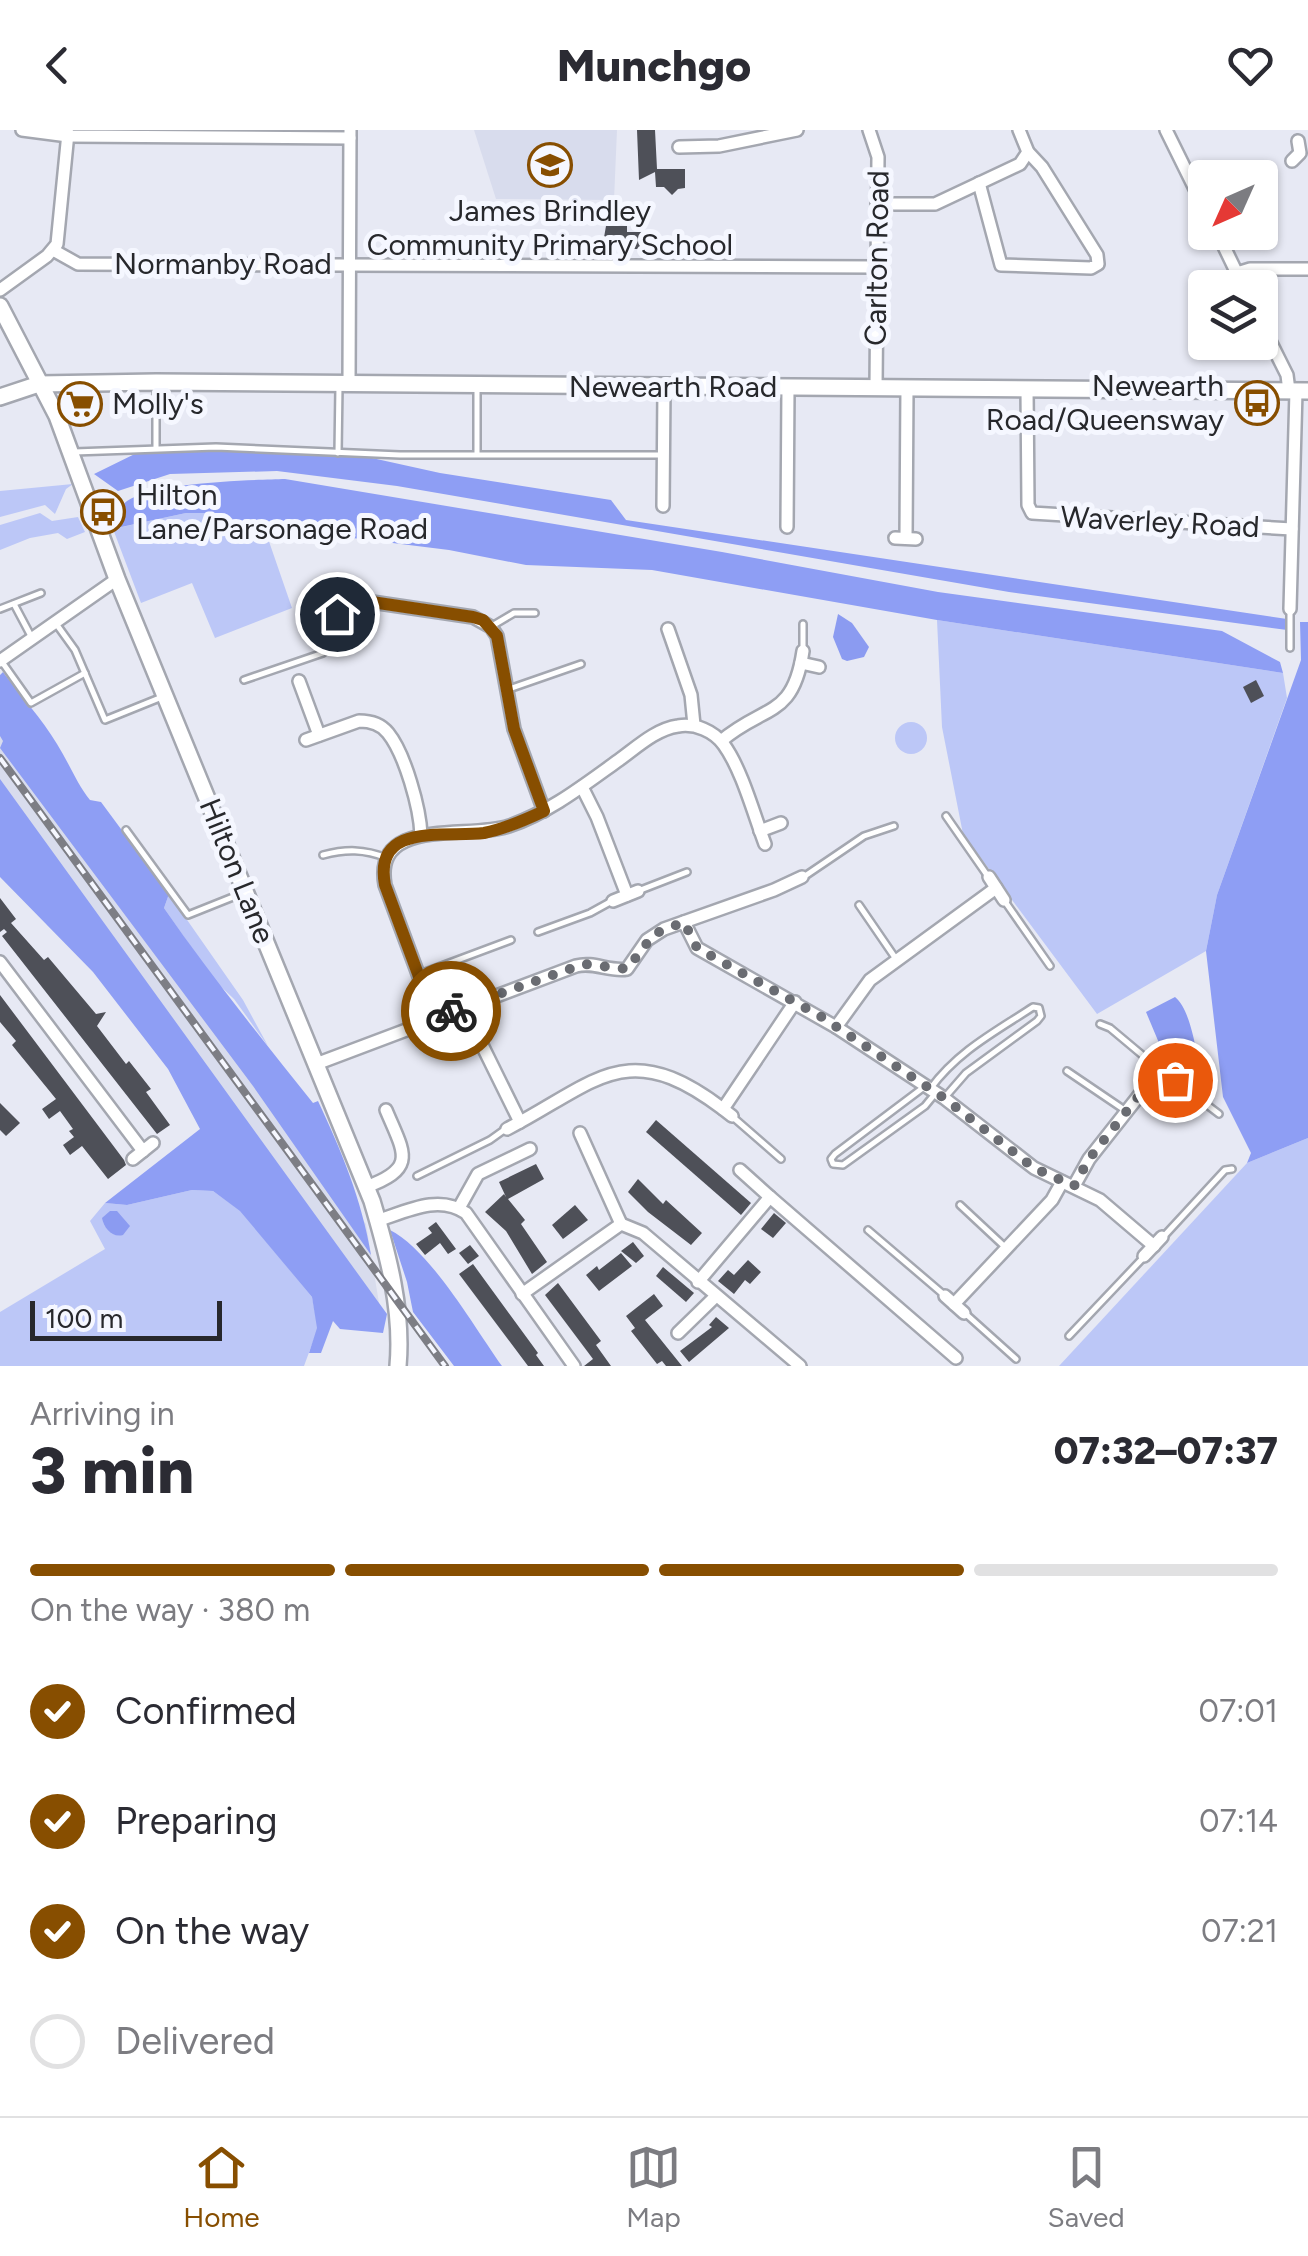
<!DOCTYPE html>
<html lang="en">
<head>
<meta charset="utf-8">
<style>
	:root { --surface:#fff; --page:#f2f2f3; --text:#2b2b33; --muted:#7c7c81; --line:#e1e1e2; --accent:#874e00 }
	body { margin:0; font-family:Figtree,sans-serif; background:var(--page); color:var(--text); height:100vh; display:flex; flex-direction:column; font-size:38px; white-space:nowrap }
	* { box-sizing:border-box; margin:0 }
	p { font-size:32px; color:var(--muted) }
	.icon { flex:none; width:55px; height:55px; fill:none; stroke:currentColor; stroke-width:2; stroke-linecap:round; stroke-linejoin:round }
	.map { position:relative; height:1236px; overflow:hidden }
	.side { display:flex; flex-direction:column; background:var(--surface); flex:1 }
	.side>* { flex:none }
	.needle { width:65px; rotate:225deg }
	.buttons { position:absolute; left:1188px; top:30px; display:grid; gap:20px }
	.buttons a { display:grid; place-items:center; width:90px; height:90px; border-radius:10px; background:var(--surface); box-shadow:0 2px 8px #0004; font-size:50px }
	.scale { position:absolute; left:30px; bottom:25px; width:192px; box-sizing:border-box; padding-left:10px; border:5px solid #27282c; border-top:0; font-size:28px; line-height:35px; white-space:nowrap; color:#27282c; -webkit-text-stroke:8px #f5f7ff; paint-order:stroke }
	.pin { position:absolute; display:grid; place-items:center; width:85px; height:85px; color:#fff; margin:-42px; border:5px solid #fff; border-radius:50%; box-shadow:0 2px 10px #0007 }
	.courier { position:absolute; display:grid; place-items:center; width:100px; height:100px; margin:-50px; border:8px solid #874e00; border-radius:50%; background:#fff; color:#222; box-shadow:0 2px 12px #0007 }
	.overview em { font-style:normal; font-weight:800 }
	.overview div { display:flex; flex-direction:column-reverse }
	.overview { display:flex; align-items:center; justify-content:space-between; height:170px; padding:0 30px }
	h1 { font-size:65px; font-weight:800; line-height:75px }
	.bar { display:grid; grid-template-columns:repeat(4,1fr); gap:15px 10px; align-content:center; height:120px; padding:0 30px }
	.bar i { height:12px; border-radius:8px; background:var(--line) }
	.bar .on { background:var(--accent) }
	.bar p { grid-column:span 4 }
	ol { padding:0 30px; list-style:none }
	li { display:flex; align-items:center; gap:30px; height:110px }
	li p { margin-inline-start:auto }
	li .icon { padding:10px; border-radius:50%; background:var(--accent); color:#fff; stroke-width:4 }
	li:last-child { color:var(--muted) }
	li i { width:55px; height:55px; border:5px solid var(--line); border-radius:50% }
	header { display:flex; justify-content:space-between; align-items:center; height:130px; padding:0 30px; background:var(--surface); font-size:45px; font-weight:800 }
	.menu { display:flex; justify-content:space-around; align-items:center; height:140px; border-top:2px solid var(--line); background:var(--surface); font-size:28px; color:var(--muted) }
	.menu a { display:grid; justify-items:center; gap:5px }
	.menu .on { color:var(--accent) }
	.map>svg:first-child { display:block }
</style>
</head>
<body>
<header><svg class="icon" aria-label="back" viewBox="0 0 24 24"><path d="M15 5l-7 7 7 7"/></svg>Munchgo<svg class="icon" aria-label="heart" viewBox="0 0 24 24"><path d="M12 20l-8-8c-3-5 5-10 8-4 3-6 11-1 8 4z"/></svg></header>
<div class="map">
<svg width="1308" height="1236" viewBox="0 0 1308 1236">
	<rect width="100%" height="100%" fill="#e7e9f4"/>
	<g fill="#d8dced">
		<path d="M474,0H617L614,70L496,69Z"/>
		<path d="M0,600L366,1094L379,1173L0,674Z"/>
	</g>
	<g fill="#bcc7f7">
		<path d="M73,354L66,359L55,384L45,375L0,387V361Z"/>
		<path d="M40,383L52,391L78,387L85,402L67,409L58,403L30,408L0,420V395Z"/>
		<path d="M186,383H210L264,397L292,478L215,508L192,453L141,473L113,399Z"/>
		<path d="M937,490L1283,543L1287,568L1217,765L1206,821L1097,884L963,704L942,597Z"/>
		<circle cx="911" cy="608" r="16"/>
		<path d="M169,764L243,870L268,916L234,869L214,850L164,778Z"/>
		<path d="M1308,1008V1236H1059L1247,1033Z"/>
		<path d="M192,1060L213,1061L241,1081L312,1167L318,1198L304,1236H0V1182L105,1119L90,1091L105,1073L127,1075Z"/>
	</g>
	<g fill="#8e9ef4">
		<path d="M149,317L372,328L440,343L611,370L626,390L1287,489V500L1009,462L397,356L277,341L170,344L118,361L94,344Z"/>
		<path d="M285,349L722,422L938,462L1222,501L1280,532L1283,543L937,490L652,440L526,435L449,420L264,397L210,383H186L112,399C116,388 118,378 127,371C153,352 252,350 285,349Z"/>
		<path d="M1300,492H1308V1008L1247,1033L1251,1023L1223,967L1206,821L1217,765L1301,530Z"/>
		<path d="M3,542C21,566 42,589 57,614C69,633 77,654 90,670L101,672L169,764L164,778C211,846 262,909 313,973L318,971C341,1020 362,1070 371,1125L253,956L0,618L3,611L0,606V545Z"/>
		<path d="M0,649L387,1184L383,1203L340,1199L333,1191L321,1223H309L317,1198L312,1167L240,1081L213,1061L192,1060L127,1075L105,1073L200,999L168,939L93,842L0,747Z"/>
		<path d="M390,1100C431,1121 474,1197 502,1236H454L413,1182L407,1152Z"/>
	</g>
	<g fill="#8b9bf1">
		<path d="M838,484L852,493L869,517L864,527L847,531L842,529L833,507Z"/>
		<path d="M1175,867C1192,880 1198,932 1202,953L1199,957L1167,932L1146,882Z"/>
		<path d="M110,1081H117L130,1096L123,1105C112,1108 104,1098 102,1088Z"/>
	</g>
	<g fill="#4e5058">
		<path d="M637,0H655L657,39H685V58L678,59L672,65L664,57H656L655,42L639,50Z"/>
		<path d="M606,96H627V102H642V119H602Z"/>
		<path d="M1256,550L1264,566L1251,573L1243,557Z"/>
		<path d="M0,768L16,789L11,793L44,830L48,827L96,884L106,882L97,896L126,934L129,931L151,959L146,962L170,995L157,1004L2,806L7,802L4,799L0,802Z"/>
		<path d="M0,865L124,1030L126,1035L108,1049L82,1016L70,1025L63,1015L74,1007L69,1001L73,999L60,981L49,989L42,979L56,969L12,915L16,911L0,892Z"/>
		<path d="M0,973L20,993L6,1006L0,1000Z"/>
		<path d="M656,990L751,1073L741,1085L646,1002Z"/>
		<path d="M536,1034L544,1049L508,1069L525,1090L521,1094L547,1132L532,1144L506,1101L485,1082L504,1064L506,1067L499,1052Z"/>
		<path d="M638,1049L663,1074L666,1070L702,1103L691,1115L648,1082L628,1062Z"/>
		<path d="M575,1075L588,1090L563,1109L552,1095Z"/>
		<path d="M774,1083L786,1093L773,1108L761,1099Z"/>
		<path d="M436,1092L456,1119L448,1124L440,1113L425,1125L416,1114L432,1103L428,1098Z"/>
		<path d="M633,1112L644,1126L636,1133L621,1121Z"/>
		<path d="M470,1115L479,1126L468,1134L459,1123Z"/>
		<path d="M621,1123L632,1136L599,1161L586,1145L597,1136L599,1140Z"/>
		<path d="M748,1130L761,1142L750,1154L745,1150L734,1164L718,1151L728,1140L734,1145Z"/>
		<path d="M473,1134L538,1223L536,1225L544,1236H528L459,1144Z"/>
		<path d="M663,1137L694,1163L686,1172L656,1146Z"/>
		<path d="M558,1153L601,1211L596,1215L611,1236H584L593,1229L545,1165Z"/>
		<path d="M654,1164L663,1176L645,1190L682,1236H666L662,1231L657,1234L631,1201L635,1198L626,1186Z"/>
		<path d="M716,1187L729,1198L689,1232L680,1221L712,1197L709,1195Z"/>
	</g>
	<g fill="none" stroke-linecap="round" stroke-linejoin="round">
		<g stroke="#a4a7b0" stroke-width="10">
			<g id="lane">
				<path d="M156,318V256"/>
				<path d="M74,322L216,317L400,325H663"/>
				<path d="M338,323L339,256"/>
				<path d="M477,323V259"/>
				<path d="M14,474L31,506"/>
				<path d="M0,479L41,463"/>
				<path d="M1290,481V518"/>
				<path d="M57,495L75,520L105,590L162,567"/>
				<path d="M492,496L514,483H535"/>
				<path d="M803,521V494"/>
				<path d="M2,532L31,573L85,543"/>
				<path d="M244,550L323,523"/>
				<path d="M509,559L581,534"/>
				<path d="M946,686L987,745"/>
				<path d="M126,700L188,785L243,763"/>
				<path d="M323,725C346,719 364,719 387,728"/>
				<path d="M805,746L864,706L894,696"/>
				<path d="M638,761L687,742"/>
				<path d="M1006,773L1050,836"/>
				<path d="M859,775L896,829"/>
				<path d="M538,802L590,783L610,772"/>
				<path d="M420,844L511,810"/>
				<path d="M1100,894L1110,898L1147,929"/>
				<path d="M1067,941L1126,981"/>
				<path d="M1173,949L1219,984"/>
				<path d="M924,957L835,1024L831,1029L833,1034L843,1035L925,976L934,965"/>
				<path d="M930,959C958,921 995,902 1033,877L1039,878L1041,886L1037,891L966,943L946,966"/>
				<path d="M734,988L781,1029"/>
				<path d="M417,1046L490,1010L504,1000"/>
				<path d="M960,1075L1005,1117"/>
				<path d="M868,1100L943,1164"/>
				<path d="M1165,1105L1225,1040L1232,1039"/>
				<path d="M967,1185L1016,1229"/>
				<path d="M1069,1206L1142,1129"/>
			</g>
		</g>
		<g stroke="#a4a7b0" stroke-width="16">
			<g id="street">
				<path d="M22,0L68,6L350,8"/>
				<path d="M869,0L878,27L876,258"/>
				<path d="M1166,0L1205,79"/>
				<path d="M679,17L719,16L797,0"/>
				<path d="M1292,31L1300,23L1298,11"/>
				<path d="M979,53L1001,135L1091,138L1098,134L1097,125L1042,37L1028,22L1019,0"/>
				<path d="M877,74H935L1020,34L1028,22"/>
				<path d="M1217,102L1244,158"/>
				<path d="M53,120L78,134L877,137"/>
				<path d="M1237,143L1250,139H1308"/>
				<path d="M0,160L47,126L57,114L68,3"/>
				<path d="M1260,191L1287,245L1289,261"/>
				<path d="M349,254L350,0"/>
				<path d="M1027,259L1028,375L1032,383L1292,399"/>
				<path d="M663,376L664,257"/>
				<path d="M787,397L788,258"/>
				<path d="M895,408L916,409"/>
				<path d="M906,408L907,258"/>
				<path d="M338,467L473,487L491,497L497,506L514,599L544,681"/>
				<path d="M1290,479L1296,261"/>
				<path d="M337,484L340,451"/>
				<path d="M668,499L691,565L694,595"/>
				<path d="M0,531L117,449"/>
				<path d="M801,533L819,537"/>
				<path d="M299,551L319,605"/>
				<path d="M306,610L359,591C370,591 381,594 388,603C405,624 420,678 421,705"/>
				<path d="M721,611C764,574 793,589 803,521"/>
				<path d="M582,657L597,687L627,765"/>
				<path d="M760,701L781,693"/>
				<path d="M989,747L1004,770"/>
				<path d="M613,771L638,761"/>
				<path d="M684,792L697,818L836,897L944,968L1034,1038L1100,1070L1154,1116"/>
				<path d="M0,832L143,1021"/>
				<path d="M469,875L483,917L520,992"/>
				<path d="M434,887L385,755C373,686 468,710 509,696C550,682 584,655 619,630C637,617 656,599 678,596C695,593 714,601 724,615C742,640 754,685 765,714"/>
				<path d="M836,897L870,850L996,758"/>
				<path d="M1150,931L1170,947"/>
				<path d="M316,934L576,836C594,831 609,842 627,839L647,810L664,799L774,760L802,747"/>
				<path d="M732,986L723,979L795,872"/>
				<path d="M507,999C596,953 626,905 723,979"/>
				<path d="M580,1003L621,1094"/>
				<path d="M133,1029L153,1013"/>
				<path d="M1074,1056L1089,1029L1160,939"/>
				<path d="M366,1057C418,1038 404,1023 386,980"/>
				<path d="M770,1067L956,1228"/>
				<path d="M459,1078L478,1044L530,1019"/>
				<path d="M377,1091C407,1081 439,1064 466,1083L574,1236"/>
				<path d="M1144,1126L1162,1107"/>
				<path d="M698,1152L770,1067L740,1040"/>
				<path d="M522,1164L621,1094L643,1103L800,1236"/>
				<path d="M945,1166L964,1183"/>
				<path d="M954,1174L1052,1070L1062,1052"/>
				<path d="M678,1203L716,1166"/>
			</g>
		</g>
		<g stroke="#a4a7b0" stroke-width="20">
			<g id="secondary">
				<path d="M0,176L57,286L117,449L372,1071C388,1125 403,1180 398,1236"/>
				<path d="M0,267L39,254L156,252L1308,261"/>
			</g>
		</g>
		<use href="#lane" stroke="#fff" stroke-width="5"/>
		<use href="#street" stroke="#fff" stroke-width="11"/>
		<use href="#secondary" stroke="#fff" stroke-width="15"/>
		<g stroke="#7d7e85" stroke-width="8">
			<path id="rail" d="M0,628L445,1236"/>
		</g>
		<use href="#rail" stroke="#f5f7ff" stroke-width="4" stroke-dasharray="11" stroke-linecap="butt"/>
	</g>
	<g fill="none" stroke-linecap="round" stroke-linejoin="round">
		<path stroke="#6a6c72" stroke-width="10" stroke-dasharray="0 18" d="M451,881L584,834L627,839L654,804L684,792L697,818L820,886L944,968L1034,1038L1074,1056L1089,1029L1160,939L1175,950"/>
		<path stroke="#874e00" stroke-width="12" d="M337,484L338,467L473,487L483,490L497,506L514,599L544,681C525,690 505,699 484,703C447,708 373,691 385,755L434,887L451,881"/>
	</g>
	<defs>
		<g id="school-ring" transform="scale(2.25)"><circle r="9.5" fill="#f5f7ff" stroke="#874e00" stroke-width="1.5"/><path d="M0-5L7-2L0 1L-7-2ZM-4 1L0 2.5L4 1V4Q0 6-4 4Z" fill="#874e00"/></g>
		<g id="bus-ring" transform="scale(2.25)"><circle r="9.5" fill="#f5f7ff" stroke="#874e00" stroke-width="1.5"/><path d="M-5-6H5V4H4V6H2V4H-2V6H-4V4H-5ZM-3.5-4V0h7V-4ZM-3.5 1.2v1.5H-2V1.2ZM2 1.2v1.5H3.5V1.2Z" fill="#874e00"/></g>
		<g id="supermarket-ring" transform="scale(2.25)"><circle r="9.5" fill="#f5f7ff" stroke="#874e00" stroke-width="1.5"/><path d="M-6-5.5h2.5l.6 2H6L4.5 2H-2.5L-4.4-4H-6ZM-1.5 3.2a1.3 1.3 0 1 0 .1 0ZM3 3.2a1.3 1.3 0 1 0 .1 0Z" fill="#874e00"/></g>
	</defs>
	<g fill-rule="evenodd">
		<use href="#school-ring" x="550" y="35"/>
		<use href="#bus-ring" x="1257" y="273"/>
		<use href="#supermarket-ring" x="80" y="274"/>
		<use href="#bus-ring" x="103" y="382"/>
	</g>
	<g text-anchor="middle" stroke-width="10" stroke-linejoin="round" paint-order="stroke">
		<g font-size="30" fill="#27282c" stroke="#f5f7ff" text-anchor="start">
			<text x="550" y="91" text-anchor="middle">James Brindley<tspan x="550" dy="34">Community Primary School</tspan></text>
			<text x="1224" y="266" text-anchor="end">Newearth<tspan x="1224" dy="34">Road/Queensway</tspan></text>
			<text x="112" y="284">Molly's</text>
			<text x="136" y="375">Hilton<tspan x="136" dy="34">Lane/Parsonage Road</tspan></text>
		</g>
		<g font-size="30" fill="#27282c" stroke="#f5f7ff">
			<text transform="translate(877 128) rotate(-89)" y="10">Carlton Road</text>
			<text x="223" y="144">Normanby Road</text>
			<text x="673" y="267">Newearth Road</text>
			<text transform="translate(1160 392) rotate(3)" y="10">Waverley Road</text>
			<text transform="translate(237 741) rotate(68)" y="10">Hilton Lane</text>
		</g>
	</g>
</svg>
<div class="buttons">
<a><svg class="needle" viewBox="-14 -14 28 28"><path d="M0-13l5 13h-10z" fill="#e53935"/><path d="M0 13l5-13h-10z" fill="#7c7c81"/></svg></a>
<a><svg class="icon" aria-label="layers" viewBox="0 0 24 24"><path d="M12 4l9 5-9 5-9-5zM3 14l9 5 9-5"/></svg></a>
</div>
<div class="scale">100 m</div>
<div class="pin" style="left:1175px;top:950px;background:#ea580c"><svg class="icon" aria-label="bag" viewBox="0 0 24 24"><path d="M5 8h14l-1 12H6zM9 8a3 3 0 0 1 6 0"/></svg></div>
<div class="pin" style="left:337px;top:484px;background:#1f2937"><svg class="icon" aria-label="home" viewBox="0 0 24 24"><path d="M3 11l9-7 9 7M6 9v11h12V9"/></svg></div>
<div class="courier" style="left:451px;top:881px"><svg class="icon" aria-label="bike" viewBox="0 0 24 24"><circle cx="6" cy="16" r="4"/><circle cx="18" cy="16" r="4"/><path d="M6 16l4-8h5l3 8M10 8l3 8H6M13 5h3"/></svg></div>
</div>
<section class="side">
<div class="overview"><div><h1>3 min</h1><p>Arriving in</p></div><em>07:32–07:37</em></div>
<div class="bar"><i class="on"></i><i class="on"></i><i class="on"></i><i></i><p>On the way · 380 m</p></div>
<ol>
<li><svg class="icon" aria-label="check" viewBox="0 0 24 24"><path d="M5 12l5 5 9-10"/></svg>Confirmed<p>07:01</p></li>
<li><svg class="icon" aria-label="check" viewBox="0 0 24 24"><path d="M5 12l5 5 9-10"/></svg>Preparing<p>07:14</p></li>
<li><svg class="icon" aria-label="check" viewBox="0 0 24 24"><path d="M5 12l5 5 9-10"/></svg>On the way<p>07:21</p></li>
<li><i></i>Delivered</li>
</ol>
</section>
<nav class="menu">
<a class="on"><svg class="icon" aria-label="home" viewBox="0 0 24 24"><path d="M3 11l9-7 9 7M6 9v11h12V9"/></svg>Home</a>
<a><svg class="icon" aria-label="map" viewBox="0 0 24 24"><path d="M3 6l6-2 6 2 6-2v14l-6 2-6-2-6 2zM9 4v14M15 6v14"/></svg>Map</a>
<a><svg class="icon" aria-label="saved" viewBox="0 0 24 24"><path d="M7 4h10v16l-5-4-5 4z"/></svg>Saved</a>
</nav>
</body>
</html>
